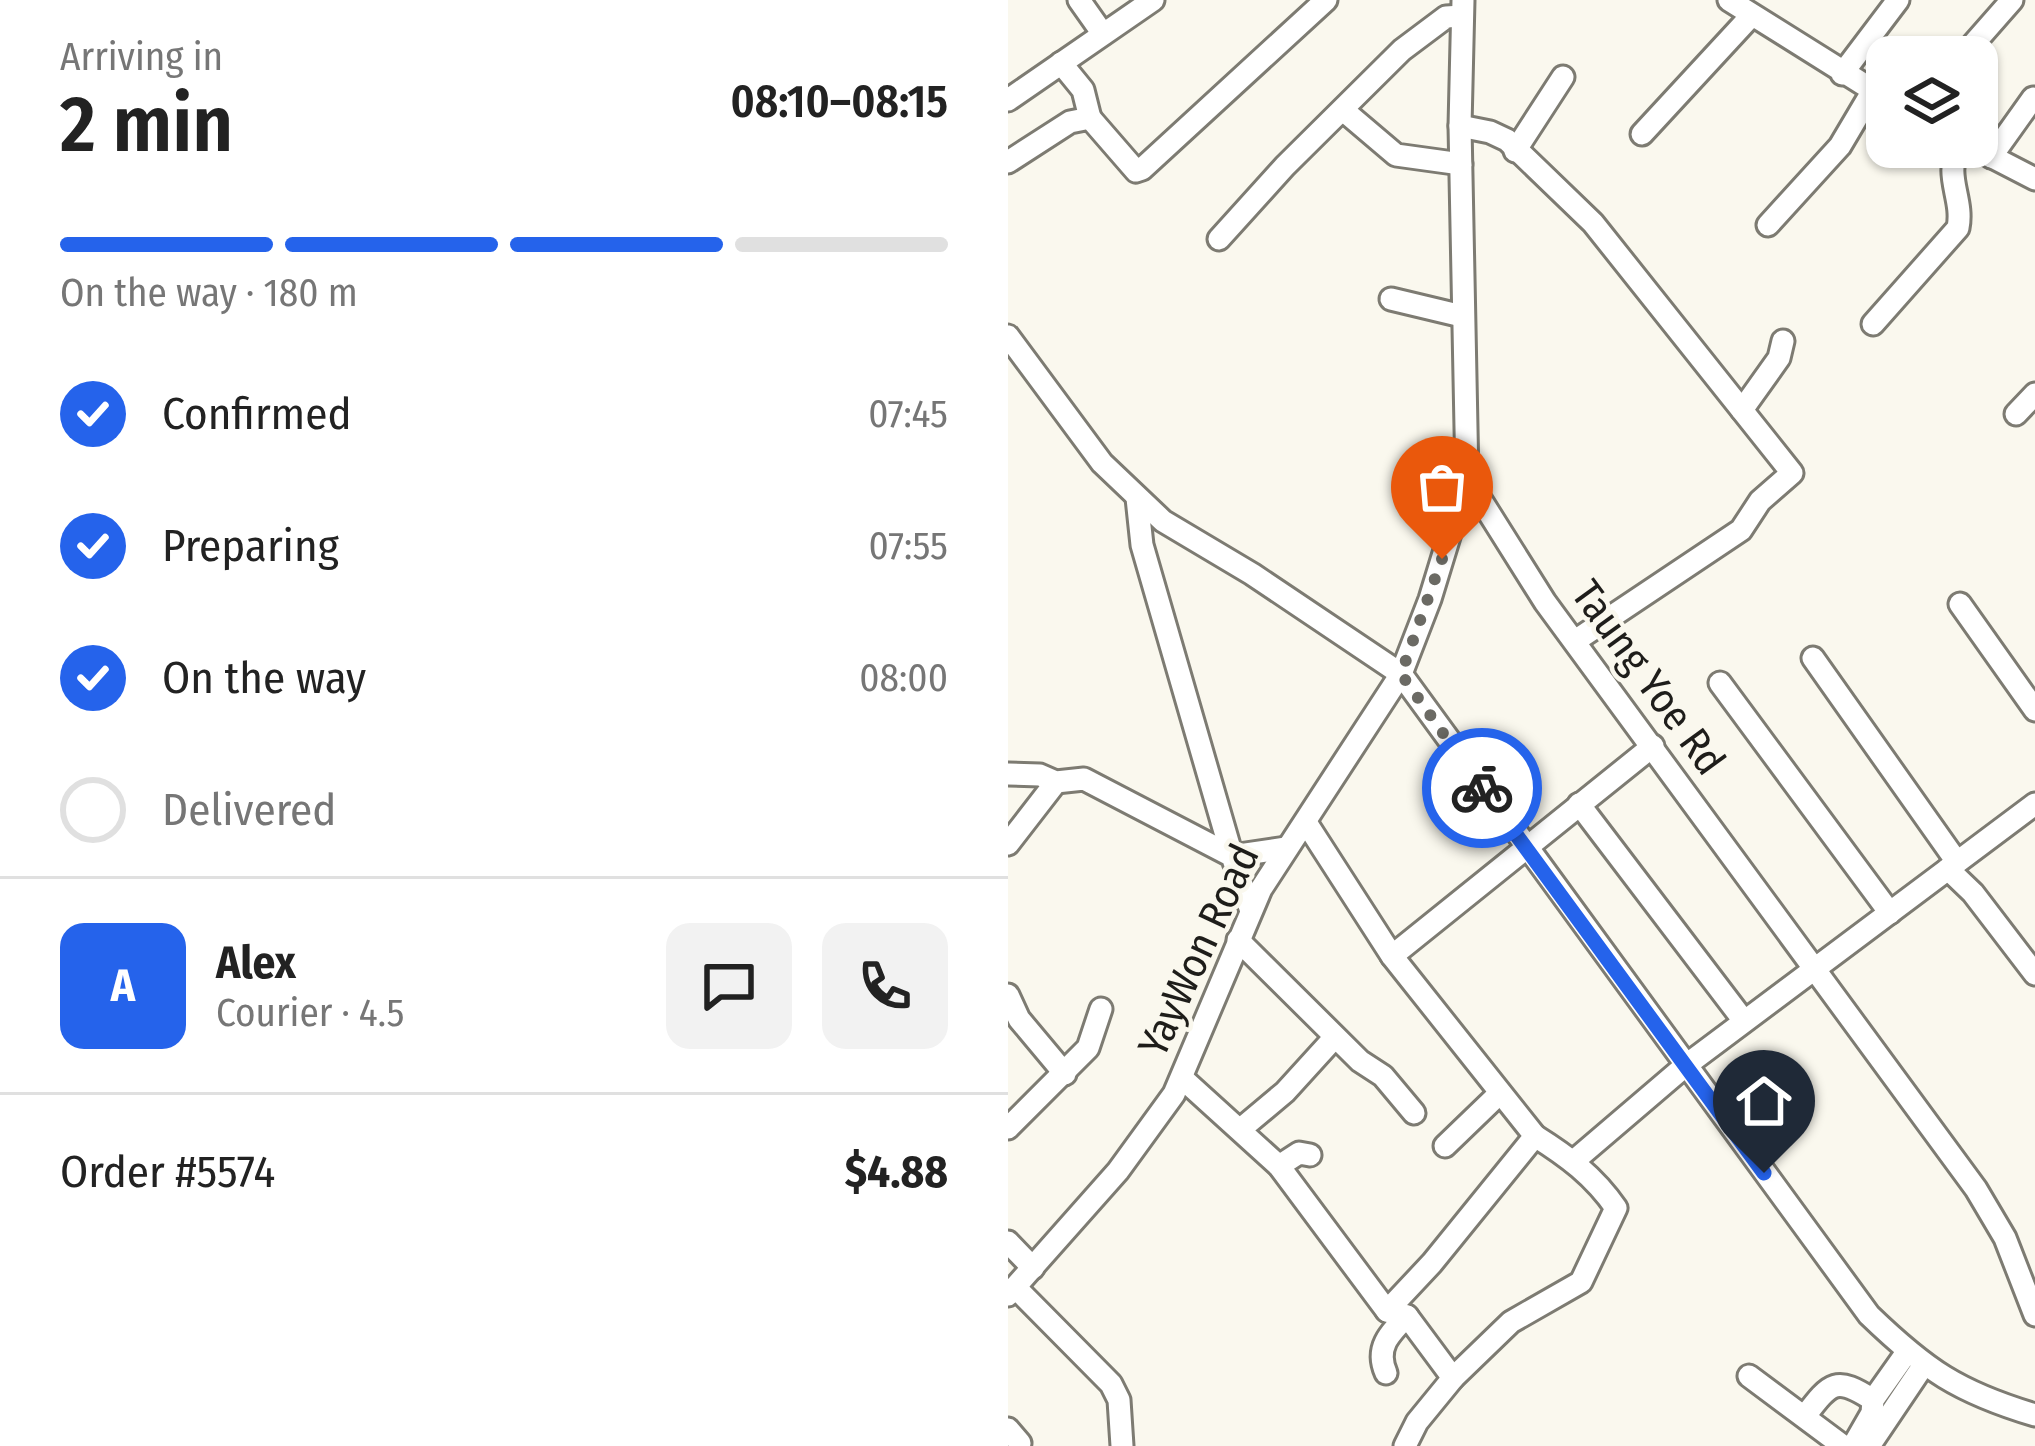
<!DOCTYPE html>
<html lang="en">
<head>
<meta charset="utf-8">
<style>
	:root { --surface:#fff; --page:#f2f2f2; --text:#222; --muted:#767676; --line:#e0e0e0; --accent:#2563eb }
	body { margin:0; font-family:"Fira Sans Condensed",sans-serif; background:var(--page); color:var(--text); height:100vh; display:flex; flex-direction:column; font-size:45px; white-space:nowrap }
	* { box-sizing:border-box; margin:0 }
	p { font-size:39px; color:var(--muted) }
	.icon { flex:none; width:66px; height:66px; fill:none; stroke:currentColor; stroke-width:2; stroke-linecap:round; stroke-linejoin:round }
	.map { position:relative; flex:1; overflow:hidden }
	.panel { display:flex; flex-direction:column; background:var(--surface); width:1008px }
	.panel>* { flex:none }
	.tools { position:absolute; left:858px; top:36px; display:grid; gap:24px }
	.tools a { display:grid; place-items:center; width:132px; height:132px; border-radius:24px; background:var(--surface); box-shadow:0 3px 9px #0004; font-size:60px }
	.pin { position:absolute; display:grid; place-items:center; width:102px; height:102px; color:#fff; margin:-123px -51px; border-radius:50% 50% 50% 0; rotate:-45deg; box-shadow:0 0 12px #0007 }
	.pin .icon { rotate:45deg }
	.courier { position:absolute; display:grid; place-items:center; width:120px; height:120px; margin:-60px; border:9px solid #2563eb; border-radius:50%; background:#fff; color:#222; box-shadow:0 3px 15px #0007 }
	.summary em { font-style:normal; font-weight:600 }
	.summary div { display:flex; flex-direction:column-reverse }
	.summary { display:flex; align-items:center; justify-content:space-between; height:204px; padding:0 60px }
	h1 { font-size:78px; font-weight:600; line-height:90px }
	.bar { display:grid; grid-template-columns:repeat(4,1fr); gap:18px 12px; align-content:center; height:144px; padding:0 60px }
	.bar i { height:15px; border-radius:9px; background:var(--line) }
	.bar .on { background:var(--accent) }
	.bar p { grid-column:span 4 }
	.line { display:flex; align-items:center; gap:30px; padding:0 60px; border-top:3px solid var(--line) }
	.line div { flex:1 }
	.round { display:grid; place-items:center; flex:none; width:126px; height:126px; border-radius:24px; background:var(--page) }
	ol { padding:0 60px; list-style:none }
	li { display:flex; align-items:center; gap:36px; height:132px }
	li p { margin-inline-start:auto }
	li .icon { padding:12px; border-radius:50%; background:var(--accent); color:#fff; stroke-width:4 }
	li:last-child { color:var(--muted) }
	li i { width:66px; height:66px; border:6px solid var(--line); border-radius:50% }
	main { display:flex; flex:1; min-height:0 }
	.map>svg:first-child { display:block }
</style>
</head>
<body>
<main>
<section class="panel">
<div class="summary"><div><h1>2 min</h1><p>Arriving in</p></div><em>08:10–08:15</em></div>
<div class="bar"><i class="on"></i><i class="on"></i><i class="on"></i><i></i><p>On the way · 180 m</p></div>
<ol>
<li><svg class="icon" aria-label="check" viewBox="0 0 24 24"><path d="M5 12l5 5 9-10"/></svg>Confirmed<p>07:45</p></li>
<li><svg class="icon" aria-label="check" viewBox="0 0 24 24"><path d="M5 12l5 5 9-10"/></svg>Preparing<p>07:55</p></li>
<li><svg class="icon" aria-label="check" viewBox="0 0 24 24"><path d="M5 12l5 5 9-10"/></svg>On the way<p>08:00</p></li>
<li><i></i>Delivered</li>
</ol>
<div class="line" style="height:216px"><b class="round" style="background:var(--accent);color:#fff">A</b><div><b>Alex</b><p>Courier · 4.5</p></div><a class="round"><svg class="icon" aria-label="chat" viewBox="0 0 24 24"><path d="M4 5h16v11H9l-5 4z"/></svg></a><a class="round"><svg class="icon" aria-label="phone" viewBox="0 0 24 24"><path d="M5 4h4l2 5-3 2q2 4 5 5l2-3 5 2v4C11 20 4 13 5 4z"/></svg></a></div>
<div class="line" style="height:156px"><div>Order #5574</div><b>$4.88</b></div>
</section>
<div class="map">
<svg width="1027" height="1446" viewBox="0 0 1027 1446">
	<rect width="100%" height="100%" fill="#faf8ee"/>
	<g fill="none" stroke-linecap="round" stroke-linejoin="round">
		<g stroke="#7d7b72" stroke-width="27">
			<g id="minor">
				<path d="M71,0L95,34"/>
				<path d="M455,0L452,126L459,478L537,602L968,1189L997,1238L1027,1315"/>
				<path d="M721,0L879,99"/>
				<path d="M954,57L1004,0"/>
				<path d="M53,63L75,90L82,118"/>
				<path d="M834,74L890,0"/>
				<path d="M0,100L145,0"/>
				<path d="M335,110L388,155L453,164"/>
				<path d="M452,126L482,132L499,140L585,223L784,473L752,501L733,530L567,641"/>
				<path d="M634,134L743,16"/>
				<path d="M965,147L1027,179"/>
				<path d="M507,151L555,77"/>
				<path d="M983,157L1025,98"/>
				<path d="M0,162L62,122L82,118L128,171L134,169L318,0"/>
				<path d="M760,225L832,146L864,92"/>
				<path d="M211,239L277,166L394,50L438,17L454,16"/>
				<path d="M383,299L454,316"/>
				<path d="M865,324L950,228C956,198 935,176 951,147"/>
				<path d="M0,336L94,463L155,521L244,574L393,674L861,1315C918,1370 950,1392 1027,1415"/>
				<path d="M734,410L771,358L775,341"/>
				<path d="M1008,414L1027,394"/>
				<path d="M129,498L134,545L224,856L278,848"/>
				<path d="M952,604L1027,710"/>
				<path d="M805,658L949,862"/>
				<path d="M712,683L882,913"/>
				<path d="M0,774L32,775L48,782L76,779L224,856L243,911"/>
				<path d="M571,804L736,1021"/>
				<path d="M299,824L384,956L527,1136L424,1263L379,1311"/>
				<path d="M0,844L48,782"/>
				<path d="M940,869L965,893L1027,974"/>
				<path d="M230,940L352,1061L375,1076L406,1113"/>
				<path d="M384,956L645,746"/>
				<path d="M0,995L11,1019L57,1074"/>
				<path d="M174,1078L271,1166L379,1311L399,1316L445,1378L409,1422L397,1446"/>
				<path d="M0,1128L80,1048L93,1009"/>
				<path d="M234,1128L277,1092L327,1037"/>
				<path d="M437,1146L492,1093"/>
				<path d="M567,1160L677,1066L1027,804"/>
				<path d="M271,1166L291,1153L302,1155"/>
				<path d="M0,1242L25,1268"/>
				<path d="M7,1287L103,1384L111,1400L114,1446"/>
				<path d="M0,1295L110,1171L166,1094L253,889L393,674L422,599L459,478"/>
				<path d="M378,1373C367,1348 381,1334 399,1316"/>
				<path d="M741,1376L835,1446"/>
				<path d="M445,1378L503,1322L573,1282L608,1208C586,1176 559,1156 527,1136"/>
				<path d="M797,1416C823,1382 828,1376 865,1400"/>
				<path d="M0,1429L12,1443"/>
				<path d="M845,1446L864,1413L865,1400L899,1352"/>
				<path d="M861,1446L915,1366"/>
			</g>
		</g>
		<use href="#minor" stroke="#fff" stroke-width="21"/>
	</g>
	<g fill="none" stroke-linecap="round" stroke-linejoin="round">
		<path stroke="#6b6a64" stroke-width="12" stroke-dasharray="0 21.6" d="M434,559L393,674L474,788"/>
		<path stroke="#2563eb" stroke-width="15" d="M474,788L756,1173"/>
	</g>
	<g text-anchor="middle" stroke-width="9" stroke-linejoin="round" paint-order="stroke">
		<g font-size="42" fill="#1e1d1a" stroke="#faf8ee">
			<text transform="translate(641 677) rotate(54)" y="15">Taung Yoe Rd</text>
			<text transform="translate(190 950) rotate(-65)" y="15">YayWon Road</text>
		</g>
	</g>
</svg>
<div class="tools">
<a><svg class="icon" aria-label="layers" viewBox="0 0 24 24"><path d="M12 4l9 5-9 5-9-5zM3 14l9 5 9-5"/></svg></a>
</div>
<div class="pin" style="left:434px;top:559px;background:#ea580c"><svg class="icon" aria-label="bag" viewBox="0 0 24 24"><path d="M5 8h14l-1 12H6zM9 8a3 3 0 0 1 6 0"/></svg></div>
<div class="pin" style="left:756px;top:1173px;background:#1f2937"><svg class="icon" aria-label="home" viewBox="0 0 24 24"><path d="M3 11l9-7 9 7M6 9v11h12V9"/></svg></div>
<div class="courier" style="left:474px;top:788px"><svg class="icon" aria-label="bike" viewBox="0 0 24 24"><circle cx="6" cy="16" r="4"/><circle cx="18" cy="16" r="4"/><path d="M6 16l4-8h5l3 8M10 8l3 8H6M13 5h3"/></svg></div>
</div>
</main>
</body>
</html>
